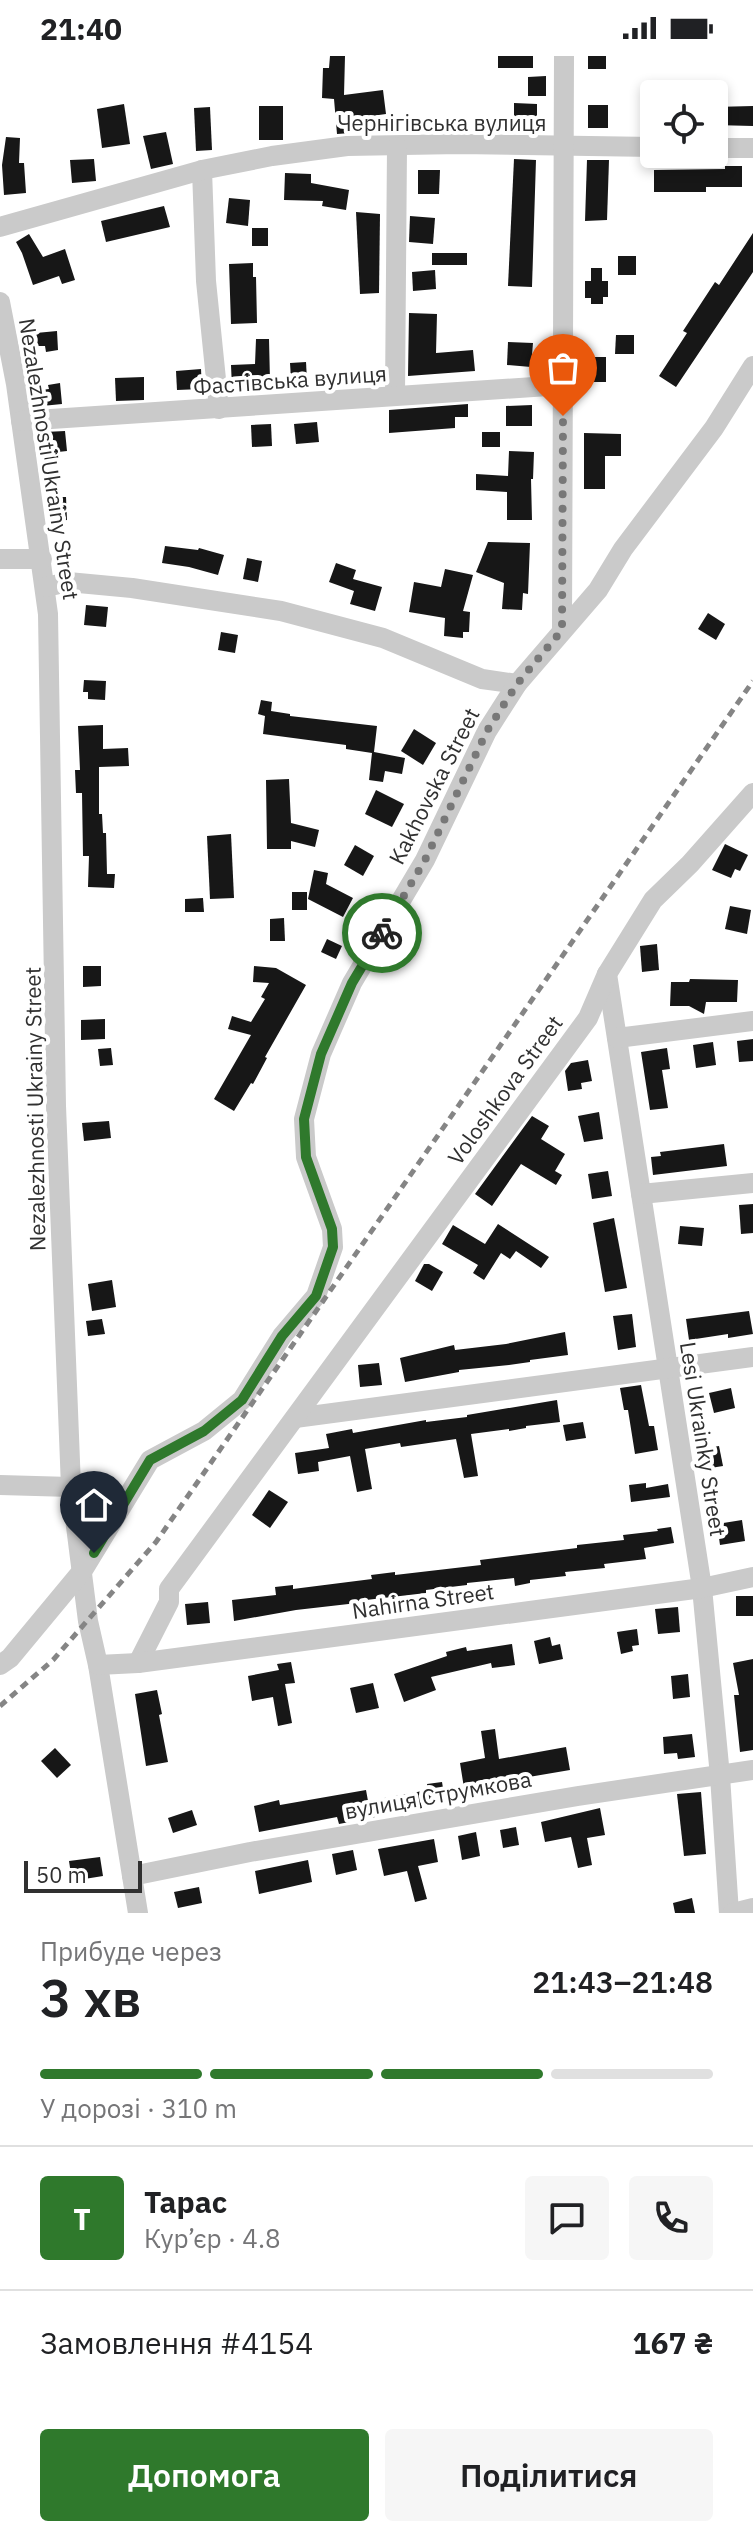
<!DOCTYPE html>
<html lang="uk">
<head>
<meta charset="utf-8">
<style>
	:root { --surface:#fff; --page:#f6f6f6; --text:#202124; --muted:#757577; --line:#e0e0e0; --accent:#2f792c }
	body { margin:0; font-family:"IBM Plex Sans",sans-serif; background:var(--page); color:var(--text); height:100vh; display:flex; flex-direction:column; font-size:30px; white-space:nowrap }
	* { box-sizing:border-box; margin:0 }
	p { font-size:26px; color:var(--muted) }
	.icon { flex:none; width:44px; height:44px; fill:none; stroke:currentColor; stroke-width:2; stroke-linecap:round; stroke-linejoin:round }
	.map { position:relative; height:1857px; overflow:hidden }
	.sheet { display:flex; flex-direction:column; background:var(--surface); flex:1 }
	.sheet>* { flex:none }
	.fabs { position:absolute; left:640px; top:24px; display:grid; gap:16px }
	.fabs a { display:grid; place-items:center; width:88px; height:88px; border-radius:8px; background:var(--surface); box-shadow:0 4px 12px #0003; font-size:40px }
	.scale { position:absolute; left:24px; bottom:20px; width:118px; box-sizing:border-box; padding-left:8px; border:4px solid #303030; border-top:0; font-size:22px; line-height:28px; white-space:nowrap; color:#303030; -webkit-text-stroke:6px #fff; paint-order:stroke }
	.pin { position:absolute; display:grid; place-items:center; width:68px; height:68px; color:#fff; margin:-82px -34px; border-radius:50% 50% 50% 0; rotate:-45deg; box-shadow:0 0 8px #0007 }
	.pin .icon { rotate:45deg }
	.courier { position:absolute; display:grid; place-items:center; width:80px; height:80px; margin:-40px; border:6px solid #2f792c; border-radius:50%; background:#fff; color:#222; box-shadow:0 2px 10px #0007 }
	.head em { font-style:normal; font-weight:600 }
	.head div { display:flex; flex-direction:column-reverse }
	.head { display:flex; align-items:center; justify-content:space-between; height:136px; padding:0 40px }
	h1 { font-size:52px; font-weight:600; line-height:60px }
	.bar { display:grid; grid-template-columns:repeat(4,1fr); gap:12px 8px; align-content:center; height:96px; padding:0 40px }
	.bar i { height:10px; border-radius:6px; background:var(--line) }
	.bar .selected { background:var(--accent) }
	.bar p { grid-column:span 4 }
	.line { display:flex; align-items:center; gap:20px; padding:0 40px; border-top:2px solid var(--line) }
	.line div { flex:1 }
	.round { display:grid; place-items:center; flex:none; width:84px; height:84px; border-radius:8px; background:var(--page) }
	.cta { display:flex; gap:16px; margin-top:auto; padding:16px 40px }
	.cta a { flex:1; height:92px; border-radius:8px; background:var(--accent); color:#fff; font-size:32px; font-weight:600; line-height:92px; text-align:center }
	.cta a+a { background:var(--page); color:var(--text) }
	.status { display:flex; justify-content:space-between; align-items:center; height:56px; padding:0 40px; background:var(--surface); direction:ltr }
	.status svg { height:22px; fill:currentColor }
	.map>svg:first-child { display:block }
</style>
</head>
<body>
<div class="status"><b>21:40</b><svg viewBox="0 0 49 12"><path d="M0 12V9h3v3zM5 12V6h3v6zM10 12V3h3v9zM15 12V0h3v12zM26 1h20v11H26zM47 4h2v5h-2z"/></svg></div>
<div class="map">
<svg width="753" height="1857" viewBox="0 0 753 1857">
	<rect width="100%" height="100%" fill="#fff"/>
	<g fill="#171717">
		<path d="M330,0H345L344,39L383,34L386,58L350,63L351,77L337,78L334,43L322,42L323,12H329Z"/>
		<rect x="498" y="0" width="35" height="12"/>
		<rect x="588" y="0" width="18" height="13"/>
		<path d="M546,20V40H528V21Z"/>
		<path d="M514,47L537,48V73H514Z"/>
		<path d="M124,48L130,88L102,92L97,53Z"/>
		<rect x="588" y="49" width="20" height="23"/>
		<rect x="259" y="50" width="24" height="34"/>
		<path d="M753,50V70L714,69V51Z"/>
		<path d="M210,51L212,94L196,95L194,52Z"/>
		<path d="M166,76L173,108L151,113L143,80Z"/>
		<path d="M6,81L20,82L19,107H24L26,137L4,139L2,109Z"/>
		<path d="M94,103L96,125L72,127L70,104Z"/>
		<path d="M514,103L536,104L532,231L508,230Z"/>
		<path d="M587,104H609L607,164L585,165Z"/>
		<path d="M725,110H742V131H706V136H654V114L725,113Z"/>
		<path d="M418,114H440L439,138H418Z"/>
		<path d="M285,117L311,118V127L349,134L346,154L322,150L323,145L284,144Z"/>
		<path d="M229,142L250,144L248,170L226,167Z"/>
		<path d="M164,150L170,171L106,186L101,165Z"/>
		<path d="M356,156L380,158L379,237L360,238Z"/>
		<path d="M410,160L435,162L433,188L409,186Z"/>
		<rect x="252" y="172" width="16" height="18"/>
		<path d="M753,177V216L676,331L659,320L687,277L683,275L715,226L719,229Z"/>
		<path d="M29,178L43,201L65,193L75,224L62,228L59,220L33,229L22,197L16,186Z"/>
		<rect x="432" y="197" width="35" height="12"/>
		<rect x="618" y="200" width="18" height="19"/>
		<path d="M253,207V221H256L257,267L231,268L229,208Z"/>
		<path d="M591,212H602V225H608V241H603V248H591V242H585V225H591Z"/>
		<path d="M435,214L436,233L413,235L412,216Z"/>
		<path d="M409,257L437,258L436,297L473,294L475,315L408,320Z"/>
		<path d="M57,275L58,294L46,296L45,290H37L36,277Z"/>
		<path d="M616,279H634V298H615Z"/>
		<path d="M256,283H269L270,325L258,326V331L232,332L231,309L255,308Z"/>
		<path d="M508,286L533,287L531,311L507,309Z"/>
		<rect x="584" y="301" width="22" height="25"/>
		<path d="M306,306L307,324H291L290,307Z"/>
		<path d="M201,313L202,333L177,334L176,315Z"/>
		<path d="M144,321V344L116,345L115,322Z"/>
		<path d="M60,327L62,348L42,350L41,334L49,333L48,329Z"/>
		<path d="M468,348V361H455V372L389,377V354Z"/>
		<path d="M532,349V370H506V350Z"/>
		<path d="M317,366L319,386L296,388L294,368Z"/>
		<path d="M271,368L272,390L252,391L251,369Z"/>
		<path d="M65,375L67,395L58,396L59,441H66L67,464L60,465V476L50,477L46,421H44L45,376Z"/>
		<rect x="482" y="376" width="18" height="15"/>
		<path d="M584,377L621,378V400H605V433H584Z"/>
		<path d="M509,395L534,396L533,423H531L532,464H507V436L476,434V418L508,420Z"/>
		<path d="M488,486L530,487L528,538L523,537L522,554L502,553L504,527L476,516Z"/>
		<path d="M165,490L198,494L199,492L224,499L218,519L189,511L162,507Z"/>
		<path d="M247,502L262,505L258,526L243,523Z"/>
		<path d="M336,507L356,514L353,523L382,531L375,555L350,548L354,535L329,526Z"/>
		<path d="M445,513L473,519L463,555L470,556L469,576H463V582L444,580L445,562L409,556L414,526L441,531Z"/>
		<path d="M86,549L108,551L106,571L84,569Z"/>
		<path d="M708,557L725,568L716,584L698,573Z"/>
		<path d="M221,576L238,579L235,597L218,594Z"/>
		<path d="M84,624L106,625L105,644L88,643V636H83Z"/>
		<path d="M261,644L272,646L271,655L290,658V660L377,670L374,696L405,702L402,718L385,715L383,726L369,724L372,697L346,693V689L263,678L265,660L258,658Z"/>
		<path d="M103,669V693L128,692L129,710L99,711V758H102L103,777H106L107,818H115L114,832L88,831L89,800H83L82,737H76L75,714H80L78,670Z"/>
		<path d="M414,673L436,687L423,709L401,695Z"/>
		<path d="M289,723L291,767L319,774L315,791L291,785V793H267L266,724Z"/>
		<path d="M376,734L404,748L392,771L365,758Z"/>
		<path d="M231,778L234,842L210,843L207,780Z"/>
		<path d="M725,788L748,799L740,815L735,813L731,822L712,814Z"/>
		<path d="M355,789L374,800L363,820L344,809Z"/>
		<path d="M314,814L328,817L326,828L353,842L343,861L308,843Z"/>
		<rect x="292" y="836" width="15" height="18"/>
		<path d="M203,842L204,856H185V843Z"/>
		<path d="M730,850L751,854L747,878L725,873Z"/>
		<path d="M284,862L285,885H270V863Z"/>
		<path d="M327,883L342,890L336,903L321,896Z"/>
		<path d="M657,888L659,914L642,916L640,890Z"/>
		<path d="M83,910H101V930L83,931Z"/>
		<path d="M254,910L276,912L306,929L265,1001L267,1002L253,1028L251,1027L234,1055L214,1043L251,979L228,973L232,960L251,966L265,943L261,941L269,927L253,926Z"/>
		<path d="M690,923L738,924L737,946H706L704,958L689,950H670L671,926H689Z"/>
		<path d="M105,963V983L81,984V964Z"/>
		<path d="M753,983V1005L739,1006L737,985Z"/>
		<path d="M713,986L716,1009L696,1012L693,989Z"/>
		<path d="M111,992L113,1009L100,1010L98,993Z"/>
		<path d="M667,992L670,1013L662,1014L668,1052L650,1054L641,996Z"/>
		<path d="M588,1004L592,1025L581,1027L582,1033L568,1035L565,1015L571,1007Z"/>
		<path d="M599,1056L603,1083L584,1086L578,1060Z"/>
		<path d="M532,1060L549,1070L541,1083L565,1098L555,1115L562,1119L556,1129L521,1108L492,1150L475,1138Z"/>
		<path d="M109,1065L111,1082L84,1085L82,1067Z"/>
		<path d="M724,1088L727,1110L653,1119L651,1101L661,1100L660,1096Z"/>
		<path d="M608,1115L612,1140L592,1143L588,1118Z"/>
		<path d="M753,1148V1177L741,1178L739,1149Z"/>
		<path d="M614,1162L627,1232L605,1236L593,1167Z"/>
		<path d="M498,1168L549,1201L541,1212L516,1195L510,1203L501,1197L484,1224L473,1217L478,1209L442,1188L453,1169L485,1188Z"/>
		<path d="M680,1170L704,1172L702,1190L678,1188Z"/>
		<path d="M424,1208H429L443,1216L432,1235L415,1225Z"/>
		<path d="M112,1224L116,1251L92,1255L88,1228Z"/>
		<path d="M749,1255L753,1278L728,1282V1278L689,1284L686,1263Z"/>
		<path d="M632,1258L636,1291L618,1294L613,1260Z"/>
		<path d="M102,1263L105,1278L88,1280L86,1265Z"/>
		<path d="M565,1276L568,1299L530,1304V1306L509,1309L459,1314V1316L405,1326L400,1302L454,1289L455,1294L506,1288Z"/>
		<path d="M379,1307L382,1329L360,1331L358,1309Z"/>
		<path d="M641,1329L649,1370H654L658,1394L635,1398L628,1354H624L620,1332Z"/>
		<path d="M731,1332L735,1352L714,1357L709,1337Z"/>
		<path d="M557,1344L560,1366L526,1370V1372L509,1375V1373L471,1378L478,1420L464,1422L456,1383L401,1391L400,1387L365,1393L372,1433L357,1436L350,1400L318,1406L319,1415L298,1418L295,1397L329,1392L326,1378L352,1373L353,1377L426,1364V1366L467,1361V1359Z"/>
		<path d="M583,1366L586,1382L566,1385L563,1369Z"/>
		<path d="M719,1390L723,1410L698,1414L695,1394Z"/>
		<path d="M646,1427V1432L668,1428L670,1441L631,1446L629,1429Z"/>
		<path d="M269,1434L288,1446L270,1472L252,1459Z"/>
		<path d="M742,1464L745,1485L720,1489L717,1468Z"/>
		<path d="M671,1471L674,1487L644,1492L646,1503L604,1508L605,1512L565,1516L566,1520L530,1524V1527L515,1530L514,1522L467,1527V1529L426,1534V1537L366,1544V1546L296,1554L234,1565L232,1544L276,1539L275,1531L293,1529V1533L372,1523L371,1519L395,1516V1519L481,1509L480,1504L577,1492V1489L624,1484L623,1479L658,1475L657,1473Z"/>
		<rect x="736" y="1540" width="17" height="20"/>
		<path d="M208,1546L210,1567L187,1569L185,1548Z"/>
		<path d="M678,1551L680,1576L658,1578L655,1553Z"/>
		<path d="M637,1573L639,1589L632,1590L633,1595L621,1598L617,1576Z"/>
		<path d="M550,1581L552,1590L560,1588L563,1603L539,1608L534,1585Z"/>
		<path d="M512,1588L515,1609L492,1612L491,1607L431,1621L436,1634L404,1646L394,1618L447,1600L446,1596L466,1591L467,1595Z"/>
		<path d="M753,1603V1694L740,1696L734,1639H739L733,1607Z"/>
		<path d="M291,1606L295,1627L285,1628L292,1667L278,1670L273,1641L252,1645L248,1620L279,1614L277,1608Z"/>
		<path d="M688,1618L690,1641L673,1643L671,1620Z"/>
		<path d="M373,1627L379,1652L356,1657L350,1632Z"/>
		<path d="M157,1634L162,1658L159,1659L168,1706L146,1710L135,1638Z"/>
		<path d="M495,1673L499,1703L566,1691L570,1714L464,1732L460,1707L485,1702L481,1675Z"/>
		<path d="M692,1678L695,1701L678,1703L677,1697L664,1698L663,1681Z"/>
		<path d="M55,1692L71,1709L57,1722L41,1705Z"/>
		<path d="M442,1726L445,1744L421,1748L422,1752L339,1768L337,1761L259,1776L254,1750L279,1744L280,1749L366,1734L368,1745L428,1734L427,1728Z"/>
		<path d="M701,1736L706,1798L684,1800L677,1738Z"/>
		<path d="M600,1752L605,1779L587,1782L592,1809L578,1812L571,1781L545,1786L541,1766Z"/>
		<path d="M192,1754L197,1769L173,1777L168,1762Z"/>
		<path d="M516,1771L519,1789L503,1792L500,1774Z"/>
		<path d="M476,1776L480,1800L462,1804L458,1780Z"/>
		<path d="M434,1783L438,1806L418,1810L427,1843L415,1846L407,1815L384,1820L378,1793Z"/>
		<path d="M353,1794L357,1814L336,1819L332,1798Z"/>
		<path d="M100,1801L103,1820L72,1825L69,1805Z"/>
		<path d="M308,1804L312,1826L259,1838L255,1815Z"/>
		<path d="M199,1831L202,1847L178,1852L174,1836Z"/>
		<path d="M692,1842L695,1857H675L673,1847Z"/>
	</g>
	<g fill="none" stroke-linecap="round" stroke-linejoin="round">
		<g stroke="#cacaca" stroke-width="20">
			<path d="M714,92H753"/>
			<path d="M202,114L206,225L219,353"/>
			<path d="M0,171L202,114L272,100L347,90L460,88L654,91"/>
			<path d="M0,246L16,328L48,558L56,1050L71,1431L88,1565L98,1609L138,1857"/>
			<path d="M395,340L397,91"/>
			<path d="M21,365L563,329"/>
			<path d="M0,503H42"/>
			<path d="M46,531L68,526L132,532L281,555L383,582L482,623L517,628"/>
			<path d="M562,574L564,0"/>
			<path d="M607,918L702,1532L720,1720L729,1857"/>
			<path d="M617,982L753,965"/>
			<path d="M641,1138L753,1127"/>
			<path d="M295,1362L753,1301"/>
			<path d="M0,1429L71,1431"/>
			<path d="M138,1607L169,1546V1533L588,962L607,918L653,844L690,808L753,737"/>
			<path d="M0,1609L10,1602L83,1514L150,1404L204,1375L242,1344L282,1280L316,1240L333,1191L332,1173L306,1101L304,1063L321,998L352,927L425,804L487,675L517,628L598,534L623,493L714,372L753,310"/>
			<path d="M98,1609L138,1607L702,1532L753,1521"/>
			<path d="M132,1820L250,1796L578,1740L753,1714"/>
			<path d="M733,1857L753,1852"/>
		</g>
		<path stroke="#858585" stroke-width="5" stroke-dasharray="8 6" stroke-linecap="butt" d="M0,1650L53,1604L156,1486L753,625"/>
	</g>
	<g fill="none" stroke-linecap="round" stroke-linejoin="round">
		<path stroke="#787878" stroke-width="8" stroke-dasharray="0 14.4" d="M382,877L425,804L487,675L517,628L562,574L563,360"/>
		<path stroke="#2f792c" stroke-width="10" d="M94,1497L150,1404L204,1375L242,1344L282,1280L316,1240L333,1191L332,1173L306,1101L304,1063L321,998L352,927L382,877"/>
	</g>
	<g text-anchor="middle" stroke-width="8" stroke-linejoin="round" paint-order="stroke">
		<g font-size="22" fill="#303030" stroke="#fff">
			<text x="442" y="75">Чернігівська вулиця</text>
			<text transform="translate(290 324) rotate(-4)" y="8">Фастівська вулиця</text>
			<text transform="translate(49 403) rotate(81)" y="8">Nezalezhnosti Ukrainy Street</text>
			<text transform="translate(434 730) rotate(-63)" y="8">Kakhovska Street</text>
			<text transform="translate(505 1034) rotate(-54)" y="8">Voloshkova Street</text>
			<text transform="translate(35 1053) rotate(-91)" y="8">Nezalezhnosti Ukrainy Street</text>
			<text transform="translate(703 1383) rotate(81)" y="8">Lesi Ukrainky Street</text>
			<text transform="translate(423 1545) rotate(-8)" y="8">Nahirna Street</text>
			<text transform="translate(438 1739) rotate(-10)" y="8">вулиця Струмкова</text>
		</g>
	</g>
</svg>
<div class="fabs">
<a><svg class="icon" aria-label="locate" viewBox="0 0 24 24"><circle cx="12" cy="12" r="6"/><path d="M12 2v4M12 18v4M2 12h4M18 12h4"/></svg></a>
</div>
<div class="scale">50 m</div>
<div class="pin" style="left:563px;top:360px;background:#ea580c"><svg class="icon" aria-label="bag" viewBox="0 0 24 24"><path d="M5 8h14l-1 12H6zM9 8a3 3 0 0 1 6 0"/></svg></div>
<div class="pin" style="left:94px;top:1497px;background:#1f2937"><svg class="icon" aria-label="home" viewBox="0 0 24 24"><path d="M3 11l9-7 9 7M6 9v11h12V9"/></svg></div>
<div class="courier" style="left:382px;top:877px"><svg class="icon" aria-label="bike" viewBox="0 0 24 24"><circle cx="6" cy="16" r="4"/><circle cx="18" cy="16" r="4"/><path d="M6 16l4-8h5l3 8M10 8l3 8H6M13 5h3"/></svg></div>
</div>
<section class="sheet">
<div class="head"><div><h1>3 хв</h1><p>Прибуде через</p></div><em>21:43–21:48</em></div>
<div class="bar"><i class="selected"></i><i class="selected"></i><i class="selected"></i><i></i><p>У дорозі · 310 m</p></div>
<div class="line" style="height:144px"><b class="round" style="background:var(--accent);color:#fff">Т</b><div><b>Тарас</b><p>Кур’єр · 4.8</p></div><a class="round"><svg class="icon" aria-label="chat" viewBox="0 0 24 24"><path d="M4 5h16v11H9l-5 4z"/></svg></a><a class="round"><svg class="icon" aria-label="phone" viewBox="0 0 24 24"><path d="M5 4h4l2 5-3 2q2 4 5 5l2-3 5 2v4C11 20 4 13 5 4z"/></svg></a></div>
<div class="line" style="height:104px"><div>Замовлення #4154</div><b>167 ₴</b></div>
<div class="cta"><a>Допомога</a><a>Поділитися</a></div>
</section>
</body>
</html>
